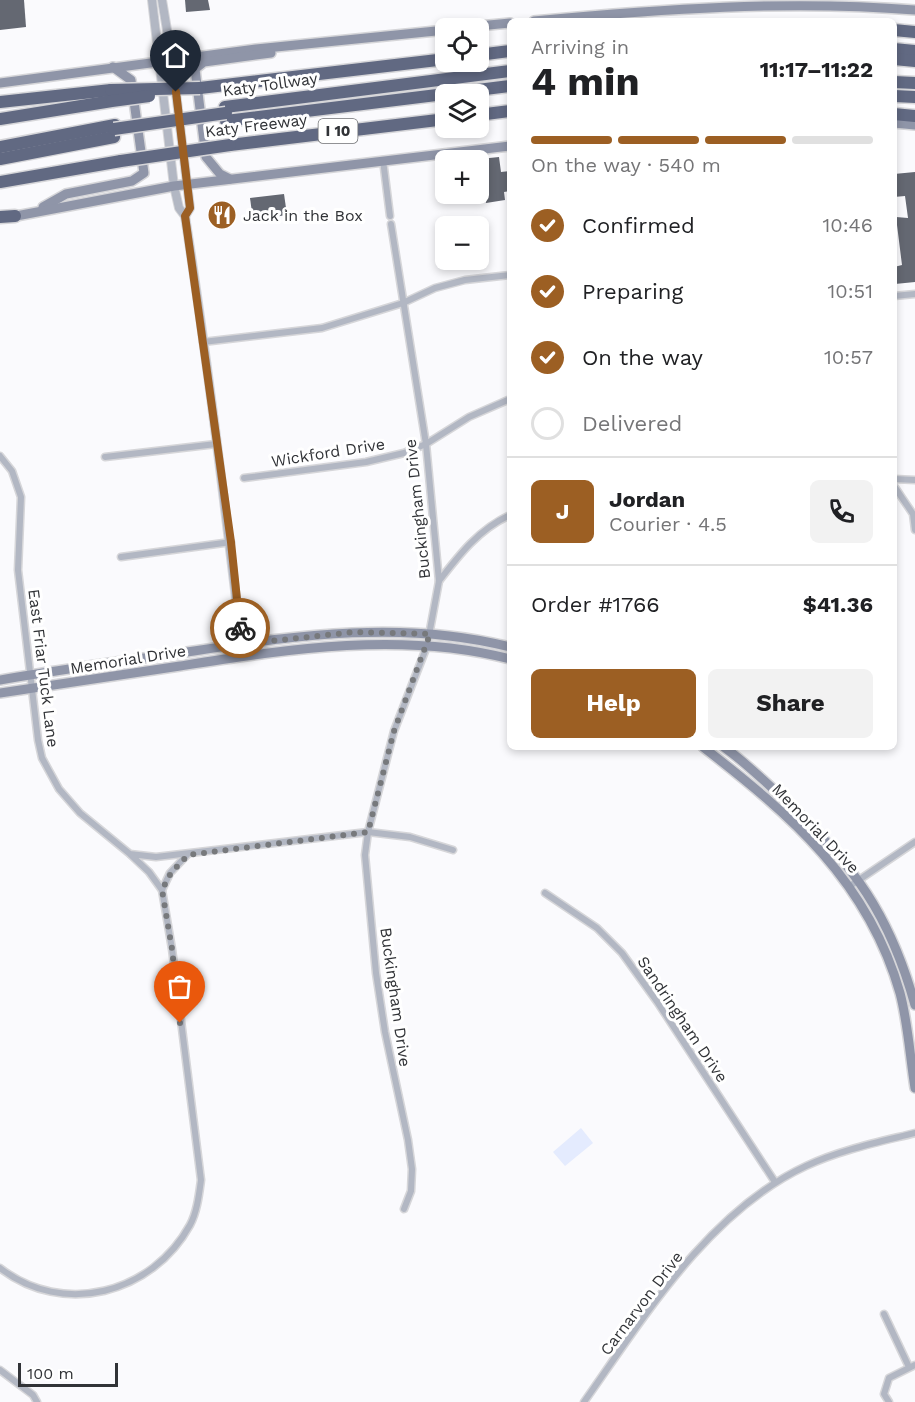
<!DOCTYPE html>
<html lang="en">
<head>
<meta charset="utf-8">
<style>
	:root { --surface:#fff; --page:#f2f2f2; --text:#202124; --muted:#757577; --line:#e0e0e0; --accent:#9c5f23 }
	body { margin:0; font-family:"Work Sans",sans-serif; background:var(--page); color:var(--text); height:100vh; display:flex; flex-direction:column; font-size:22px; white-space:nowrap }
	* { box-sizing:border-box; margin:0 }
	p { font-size:20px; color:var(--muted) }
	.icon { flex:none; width:33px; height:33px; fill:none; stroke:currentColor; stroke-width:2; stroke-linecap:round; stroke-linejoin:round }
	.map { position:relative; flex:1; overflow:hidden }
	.side { position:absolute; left:507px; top:18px; width:390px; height:732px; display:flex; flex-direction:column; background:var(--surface); border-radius:9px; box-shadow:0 3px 9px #0003 }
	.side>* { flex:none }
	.fabs { position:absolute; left:435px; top:18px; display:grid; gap:12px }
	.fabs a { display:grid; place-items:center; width:54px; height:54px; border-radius:9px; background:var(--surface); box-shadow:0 3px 9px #0003; font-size:30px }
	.scale { position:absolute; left:18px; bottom:15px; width:100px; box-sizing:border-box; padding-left:6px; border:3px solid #313337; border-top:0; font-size:16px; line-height:21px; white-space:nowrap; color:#313337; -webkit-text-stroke:4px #fff; paint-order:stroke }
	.pin { position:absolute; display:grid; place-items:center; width:51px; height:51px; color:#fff; margin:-62px -26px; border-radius:50% 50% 50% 0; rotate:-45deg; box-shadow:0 0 6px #0007 }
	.pin .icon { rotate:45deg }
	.courier { position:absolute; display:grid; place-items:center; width:60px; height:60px; margin:-30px; border:4px solid #9c5f23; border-radius:50%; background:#fff; color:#222; box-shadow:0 2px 8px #0007 }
	.head em { font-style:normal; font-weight:700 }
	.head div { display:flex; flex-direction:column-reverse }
	.head { display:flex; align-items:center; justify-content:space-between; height:102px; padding:0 24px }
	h1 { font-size:39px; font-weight:700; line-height:45px }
	.bar { display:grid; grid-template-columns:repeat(4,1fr); gap:9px 6px; align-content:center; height:72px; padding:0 24px }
	.bar i { height:8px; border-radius:4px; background:var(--line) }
	.bar .on { background:var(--accent) }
	.bar p { grid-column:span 4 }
	.line { display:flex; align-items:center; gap:15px; padding:0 24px; border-top:2px solid var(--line) }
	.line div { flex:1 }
	.round { display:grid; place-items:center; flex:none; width:63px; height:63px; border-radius:9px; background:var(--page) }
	ol { padding:0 24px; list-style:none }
	li { display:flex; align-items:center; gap:18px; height:66px }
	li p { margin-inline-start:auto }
	li .icon { padding:6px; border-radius:50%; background:var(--accent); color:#fff; stroke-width:4 }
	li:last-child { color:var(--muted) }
	li i { width:33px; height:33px; border:3px solid var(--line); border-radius:50% }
	.cta { display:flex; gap:12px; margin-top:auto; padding:12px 24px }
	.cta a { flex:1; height:69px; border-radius:9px; background:var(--accent); color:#fff; font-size:24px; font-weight:700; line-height:69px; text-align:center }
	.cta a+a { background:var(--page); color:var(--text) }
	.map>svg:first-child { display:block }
</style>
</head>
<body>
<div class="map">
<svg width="915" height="1402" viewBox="0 0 915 1402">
	<rect width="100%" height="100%" fill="#fafafd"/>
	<path fill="#e4ebfe" d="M581,1128L593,1143L565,1166L553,1152Z"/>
	<g fill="#646872">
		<path d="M0,0H24L26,27L0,30Z"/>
		<path d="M185,0H208L210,10L186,12Z"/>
		<path d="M499,157L501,172L510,171V191L504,192L505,200L486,203L485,195L478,196V184L484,183L480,159Z"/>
		<path d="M915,172V282L895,284L894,267L902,265L896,217L908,218L905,196L894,197V174Z"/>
		<path d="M284,194L287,215L253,220L250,198Z"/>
	</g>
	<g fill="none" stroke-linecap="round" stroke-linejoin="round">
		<g stroke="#d6d6d9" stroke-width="9">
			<g id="minor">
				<path d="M383,160L390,216"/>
				<path d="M391,224L426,444L439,581L427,646L394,731L368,832L365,855L376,973L385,1032L408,1140L412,1169L411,1191L404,1209"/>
				<path d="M894,296L915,294"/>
				<path d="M203,342L322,328L403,303L435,288L465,280L510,275"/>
				<path d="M0,456L12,471L21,497L18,570L38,740L42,758L59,789L80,813L130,854L156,857L368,832L410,837L453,850"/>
				<path d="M105,457L216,444"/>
				<path d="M244,478L366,462L404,453L426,444L469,417L510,399"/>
				<path d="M894,479L915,480"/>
				<path d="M894,486L913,514L915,530"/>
				<path d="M121,557L231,542"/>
				<path d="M439,581C459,555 479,529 510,515"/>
				<path d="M850,886L915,842"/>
				<path d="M162,890L170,873L187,855"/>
				<path d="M545,893L597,928L622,953L658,1003L775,1182"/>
				<path d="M0,1268C63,1317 152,1294 190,1225C197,1212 199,1195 201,1180L172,949L162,890L149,872L131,855"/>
				<path d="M884,1314L909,1367"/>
				<path d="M0,1370L33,1395L37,1402"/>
				<path d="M584,1402C644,1317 709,1211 806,1166C840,1150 879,1142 915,1133"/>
				<path d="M889,1402L884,1394L889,1378L915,1365"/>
			</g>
		</g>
		<g stroke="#d6d6d9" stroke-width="10">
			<g id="tertiary">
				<path d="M152,0L174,186L179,208L185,216C208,362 225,509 243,656"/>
				<path d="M162,0L172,60L190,208L185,216"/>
			</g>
		</g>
		<g stroke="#d6d6d9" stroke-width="12">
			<g id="secondary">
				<path d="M534,21C660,9 789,0 915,10"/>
				<path d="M458,28L510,23"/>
				<path d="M0,83L256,49L446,30"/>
				<path d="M894,123L915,125"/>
				<path d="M230,179L220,174L206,157L195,69L204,62L271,53"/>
				<path d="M43,207L66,194L132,181L144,173L131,80L113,67"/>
				<path d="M11,217L174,186L510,146"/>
				<path d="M0,680C64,669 129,660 194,651C299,635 405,620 510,647"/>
				<path d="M0,693C60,684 120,675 180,666C289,649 402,631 510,659"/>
				<path d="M703,747C791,815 868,881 900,993C908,1023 910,1057 915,1088"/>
				<path d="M724,747C746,763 766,782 786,801C854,865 890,915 915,1005"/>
			</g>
		</g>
		<g stroke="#d6d6d9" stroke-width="15">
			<g id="motorway">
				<path d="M894,30L915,32"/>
				<path d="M894,49L915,51"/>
				<path d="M478,55L510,51"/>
				<path d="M894,59L915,61"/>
				<path d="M894,82L915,83"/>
				<path d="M200,88L446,59"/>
				<path d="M894,96L915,97"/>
				<path d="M0,102L111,90"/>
				<path d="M225,107L510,71"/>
				<path d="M894,114L915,116"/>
				<path d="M478,115L510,111"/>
				<path d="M0,119L112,101"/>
				<path d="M226,121L510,86"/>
				<path d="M230,145L446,119"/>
				<path d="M0,147L115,125"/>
				<path d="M0,159L114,137"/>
				<path d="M0,182L121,161"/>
				<path d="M0,217L15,216"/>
			</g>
		</g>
		<use href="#minor" stroke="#b2b7c3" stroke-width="6"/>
		<use href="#tertiary" stroke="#b2b7c3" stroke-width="8"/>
		<use href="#secondary" stroke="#8f95a8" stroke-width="9"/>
		<use href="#motorway" stroke="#616982" stroke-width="12"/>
		<g stroke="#d6d6d9" stroke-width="15" stroke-linecap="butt">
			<g id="motorway-bridge">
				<path d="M111,90L200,88"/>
				<path d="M112,101L149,96"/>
				<path d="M114,129L226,113"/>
				<path d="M121,161L230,145"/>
			</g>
		</g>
		<use href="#motorway-bridge" stroke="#616982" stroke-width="12"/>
	</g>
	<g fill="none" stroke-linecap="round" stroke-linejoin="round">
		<path stroke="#77797c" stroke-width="6" stroke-dasharray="0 10.8" d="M180,1023L172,949L162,890L171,873L188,855L368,832L394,731L430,634L355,632L242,644L240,628"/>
		<path stroke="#9c5f23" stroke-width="8" d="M176,92L190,208L185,216L231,542L240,628"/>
	</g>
	<defs>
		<g id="restaurant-disc" transform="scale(1.5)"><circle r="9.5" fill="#9c5f23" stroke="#fff"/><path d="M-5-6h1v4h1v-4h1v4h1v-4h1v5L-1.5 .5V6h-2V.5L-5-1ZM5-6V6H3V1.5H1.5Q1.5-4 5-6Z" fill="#fff"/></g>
	</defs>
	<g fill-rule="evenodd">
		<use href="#restaurant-disc" x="222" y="215"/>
	</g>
	<g text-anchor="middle" stroke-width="6" stroke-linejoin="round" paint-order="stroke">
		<rect fill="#fff" stroke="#6f7073" stroke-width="1.5" x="318.5" y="119" width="39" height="24" rx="4.5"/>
		<g font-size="15" font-weight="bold" fill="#313337">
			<text x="338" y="136">I 10</text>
		</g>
		<g font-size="16" fill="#313337" stroke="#fff">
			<text transform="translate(270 84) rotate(-8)" y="6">Katy Tollway</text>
			<text transform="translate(256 125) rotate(-7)" y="6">Katy Freeway</text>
			<text transform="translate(328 452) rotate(-9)" y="6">Wickford Drive</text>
			<text transform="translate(417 509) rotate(-96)" y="6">Buckingham Drive</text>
			<text transform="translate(128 659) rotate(-9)" y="6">Memorial Drive</text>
			<text transform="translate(44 668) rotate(83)" y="6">East Friar Tuck Lane</text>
			<text transform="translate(816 828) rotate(46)" y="6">Memorial Drive</text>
			<text transform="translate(396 997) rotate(82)" y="6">Buckingham Drive</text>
			<text transform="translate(683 1019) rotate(56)" y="6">Sandringham Drive</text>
			<text transform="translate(641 1303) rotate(-53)" y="6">Carnarvon Drive</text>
		</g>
		<g font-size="16" fill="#313337" stroke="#fff" text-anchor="start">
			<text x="243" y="221">Jack in the Box</text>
		</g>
	</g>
</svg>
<div class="fabs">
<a><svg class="icon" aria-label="locate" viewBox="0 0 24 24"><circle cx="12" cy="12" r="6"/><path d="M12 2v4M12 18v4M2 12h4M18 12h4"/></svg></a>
<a><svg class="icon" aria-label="layers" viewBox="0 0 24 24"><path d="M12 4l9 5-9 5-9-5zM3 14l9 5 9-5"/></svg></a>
<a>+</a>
<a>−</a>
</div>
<div class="scale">100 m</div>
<div class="pin" style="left:180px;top:1023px;background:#ea580c"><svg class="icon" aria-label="bag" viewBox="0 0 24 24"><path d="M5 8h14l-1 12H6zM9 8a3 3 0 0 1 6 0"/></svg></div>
<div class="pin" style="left:176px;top:92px;background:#1f2937"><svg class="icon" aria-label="home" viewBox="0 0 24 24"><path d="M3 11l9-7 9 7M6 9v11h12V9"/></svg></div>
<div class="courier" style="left:240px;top:628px"><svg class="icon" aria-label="bike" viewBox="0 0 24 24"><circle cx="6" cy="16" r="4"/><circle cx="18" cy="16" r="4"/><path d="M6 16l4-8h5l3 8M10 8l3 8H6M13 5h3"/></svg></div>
<section class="side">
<div class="head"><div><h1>4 min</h1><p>Arriving in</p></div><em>11:17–11:22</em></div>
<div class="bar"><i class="on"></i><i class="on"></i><i class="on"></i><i></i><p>On the way · 540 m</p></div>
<ol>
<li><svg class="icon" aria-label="check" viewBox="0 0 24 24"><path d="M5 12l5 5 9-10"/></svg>Confirmed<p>10:46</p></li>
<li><svg class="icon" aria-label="check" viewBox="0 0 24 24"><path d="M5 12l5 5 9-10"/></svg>Preparing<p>10:51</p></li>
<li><svg class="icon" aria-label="check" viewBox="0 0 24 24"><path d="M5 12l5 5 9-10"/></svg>On the way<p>10:57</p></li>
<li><i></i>Delivered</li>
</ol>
<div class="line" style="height:108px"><b class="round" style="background:var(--accent);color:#fff">J</b><div><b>Jordan</b><p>Courier · 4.5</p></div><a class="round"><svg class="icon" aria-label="phone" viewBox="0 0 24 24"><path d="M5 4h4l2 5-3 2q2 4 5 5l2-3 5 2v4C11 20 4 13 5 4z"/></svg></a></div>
<div class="line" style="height:78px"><div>Order #1766</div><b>$41.36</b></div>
<div class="cta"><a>Help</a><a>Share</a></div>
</section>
</div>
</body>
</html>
